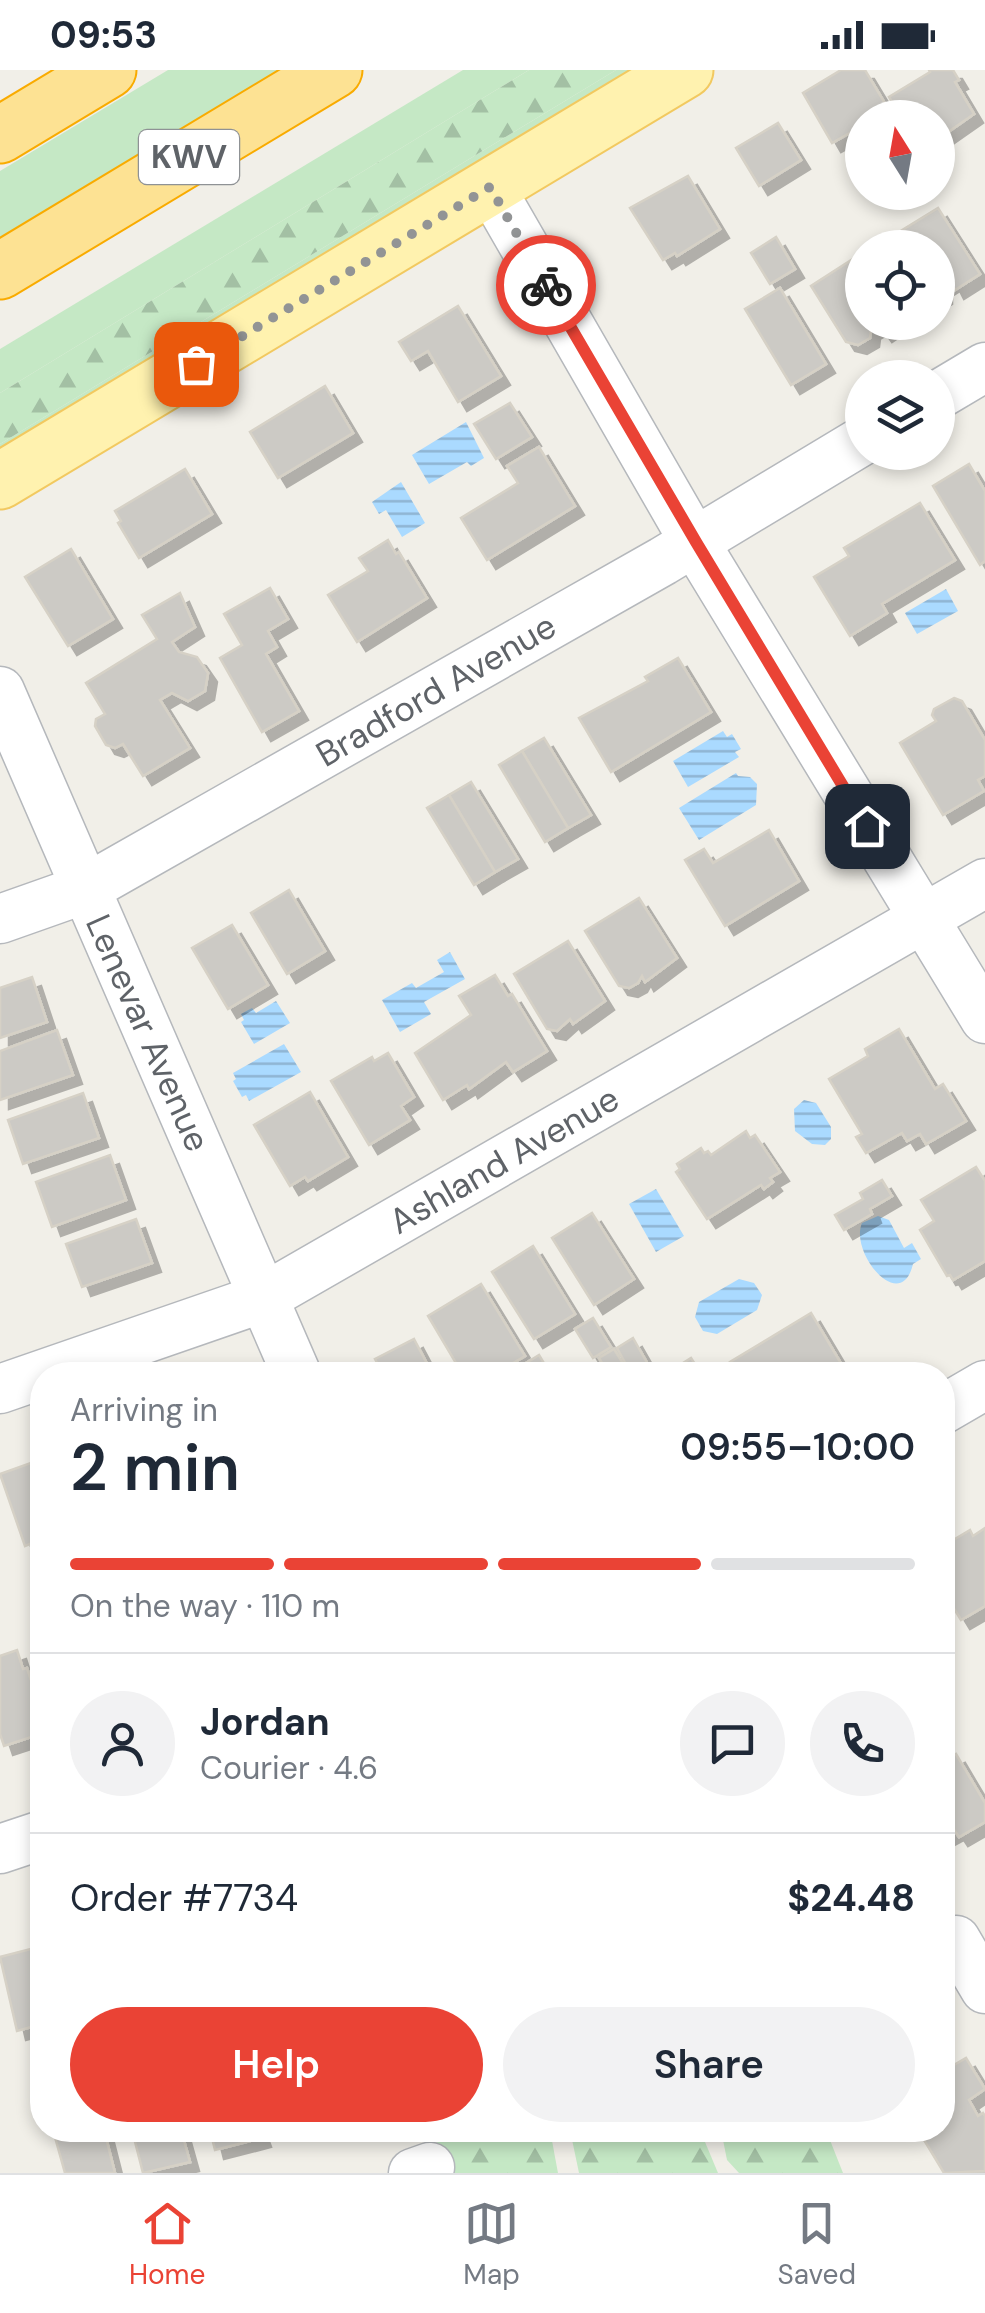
<!DOCTYPE html>
<html lang="en">
<head>
<meta charset="utf-8">
<style>
	:root { --surface:#fff; --page:#f2f2f3; --text:#1f2937; --muted:#747a83; --line:#e0e1e3; --accent:#ea4335 }
	body { margin:0; font-family:"DM Sans",sans-serif; background:var(--page); color:var(--text); height:100vh; display:flex; flex-direction:column; font-size:38px; white-space:nowrap }
	* { box-sizing:border-box; margin:0 }
	p { font-size:32px; color:var(--muted) }
	.icon { flex:none; width:55px; height:55px; fill:none; stroke:currentColor; stroke-width:2; stroke-linecap:round; stroke-linejoin:round }
	.map { position:relative; flex:1; overflow:hidden }
	.details { position:absolute; left:30px; top:1292px; width:925px; height:780px; display:flex; flex-direction:column; background:var(--surface); border-radius:40px; box-shadow:0 5px 15px #0003 }
	.details>* { flex:none }
	.needle { width:65px; rotate:349deg }
	.buttons { position:absolute; left:845px; top:30px; display:grid; gap:20px }
	.buttons a { display:grid; place-items:center; width:110px; height:110px; border-radius:50%; background:var(--surface); box-shadow:0 5px 15px #0003; font-size:50px }
	.pin { position:absolute; display:grid; place-items:center; width:85px; height:85px; color:#fff; margin:-42px; border-radius:20px; box-shadow:0 5px 15px #0006 }
	.courier { position:absolute; display:grid; place-items:center; width:100px; height:100px; margin:-50px; border:8px solid #ea4335; border-radius:50%; background:#fff; color:#222; box-shadow:0 2px 12px #0007 }
	.summary em { font-style:normal; font-weight:600 }
	.summary div { display:flex; flex-direction:column-reverse }
	.summary { display:flex; align-items:center; justify-content:space-between; height:170px; padding:0 40px }
	h1 { font-size:65px; font-weight:600; line-height:75px }
	.bar { display:grid; grid-template-columns:repeat(4,1fr); gap:15px 10px; align-content:center; height:120px; padding:0 40px }
	.bar i { height:12px; border-radius:8px; background:var(--line) }
	.bar .current { background:var(--accent) }
	.bar p { grid-column:span 4 }
	.line { display:flex; align-items:center; gap:25px; padding:0 40px; border-top:2px solid var(--line) }
	.line div { flex:1 }
	.round { display:grid; place-items:center; flex:none; width:105px; height:105px; border-radius:52px; background:var(--page) }
	.button { display:flex; gap:20px; margin-top:auto; padding:20px 40px }
	.button a { flex:1; height:115px; border-radius:60px; background:var(--accent); color:#fff; font-size:40px; font-weight:600; line-height:115px; text-align:center }
	.button a+a { background:var(--page); color:var(--text) }
	.status { display:flex; justify-content:space-between; align-items:center; height:70px; padding:0 50px; background:var(--surface); direction:ltr }
	.status svg { height:28px; fill:currentColor }
	.tab-bar { display:flex; justify-content:space-around; align-items:center; height:140px; border-top:2px solid var(--line); background:var(--surface); font-size:28px; color:var(--muted) }
	.tab-bar a { display:grid; justify-items:center; gap:5px }
	.tab-bar .current { color:var(--accent) }
	.map>svg:first-child { display:block }
</style>
</head>
<body>
<div class="status"><b>09:53</b><svg viewBox="0 0 49 12"><path d="M0 12V9h3v3zM5 12V6h3v6zM10 12V3h3v9zM15 12V0h3v12zM26 1h20v11H26zM47 4h2v5h-2z"/></svg></div>
<div class="map">
<svg width="985" height="2103" viewBox="0 0 985 2103">
	<defs>
		<pattern id="forest-firs" width="22" height="20" patternUnits="userSpaceOnUse" patternTransform="scale(2.5)"><rect width="22" height="20" fill="#c5e8c5"/><path d="M5 1l3.5 6h-7zM16 11l3.5 6h-7z" fill="#a3c0a4"/></pattern>
		<pattern id="water-rules" width="6" height="5" patternUnits="userSpaceOnUse" patternTransform="scale(2.5)"><rect width="6" height="5" fill="#aadaff"/><path d="M0 2.5h6" fill="none" stroke="#8eb4d2"/></pattern>
		<filter id="shadow"><feDropShadow dx="9" dy="9" stdDeviation="0" flood-color="#0004"/></filter>
	</defs>
	<rect width="100%" height="100%" fill="#f1efe8"/>
	<g fill="#c5e8c5">
		<path d="M168,0H293L0,176V101Z"/>
		<path d="M463,0H529L0,323V279Z"/>
		<path d="M616,0H642L0,386V374Z"/>
	</g>
	<g fill="url(#forest-firs)">
		<path d="M529,0H616L0,374V323Z"/>
		<path d="M435,2060H550L558,2103H443Z"/>
		<path d="M570,2060H700L718,2103H579Z"/>
		<path d="M721,2060H826L843,2103H739L727,2090Z"/>
	</g>
	<g fill="url(#water-rules)">
		<path d="M466,352L484,388L471,396L467,392L429,414L412,385Z"/>
		<path d="M401,412L425,453L402,467L386,440L379,444L372,432Z"/>
		<path d="M946,519L958,541L917,564L905,543Z"/>
		<path d="M723,661L727,667L732,664L741,679L735,682L739,687L688,717L673,691Z"/>
		<path d="M736,703L738,706L750,707L757,714L756,735L699,770L679,738Z"/>
		<path d="M450,882L465,909L424,932L431,944L400,962L382,930L412,913L416,918L444,902L437,890Z"/>
		<path d="M276,931L290,953L254,974L241,952L244,950L241,944L252,938L256,943Z"/>
		<path d="M284,974L301,1002L249,1031L246,1025L242,1027L233,1011L236,1009L233,1003Z"/>
		<path d="M804,1030L816,1033L831,1057V1069L825,1075L812,1074L795,1061L794,1039Z"/>
		<path d="M656,1119L684,1166L656,1182L629,1134Z"/>
		<path d="M878,1146L889,1150L904,1178L912,1173L921,1189L913,1194C901,1245 849,1183 862,1153Z"/>
		<path d="M739,1209L754,1213L762,1225L757,1240L717,1264L703,1261L695,1247L699,1232Z"/>
	</g>
	<g fill="#cccac5" stroke="#d6d1c6" stroke-width="2.5" filter="url(#shadow)">
		<path d="M841,0H865L889,40L877,48H862V56L832,73L803,23Z"/>
		<path d="M929,0H953L959,10L955,12L974,44L938,69V48H902L889,27L930,2Z"/>
		<path d="M778,53L801,90L759,116L736,78Z"/>
		<path d="M688,106L720,159L677,186L675,183L663,190L630,138Z"/>
		<path d="M938,138L980,204L955,220L951,212L943,217V225L938,228V178H887L883,172Z"/>
		<path d="M776,167L795,199L770,214L751,183Z"/>
		<path d="M862,183V252H899L883,263L878,256L871,260L870,268L858,275L846,272L811,216Z"/>
		<path d="M780,218L826,294L791,315L745,239Z"/>
		<path d="M458,236L501,306L458,332L428,281L411,291L399,272Z"/>
		<path d="M325,316L353,363L278,408L250,362Z"/>
		<path d="M510,333L532,367L496,389L474,354Z"/>
		<path d="M539,377L575,436L487,490L461,448L518,413L507,396Z"/>
		<path d="M969,394L985,421V491L980,495L933,416Z"/>
		<path d="M185,399L212,444L139,488L118,453L121,451L115,441Z"/>
		<path d="M920,433L955,490L882,534L887,543L850,566L814,507L849,486L844,478Z"/>
		<path d="M388,470L396,484L399,482L427,528L357,572L328,525L368,501L359,488Z"/>
		<path d="M71,479L113,549L68,576L25,507Z"/>
		<path d="M270,518L288,549L268,561L277,577L266,584L299,641L262,662L220,588L242,575L224,544Z"/>
		<path d="M180,523L195,557L172,572L179,582L197,587L208,603L205,621L188,631L172,623L160,630L190,678L143,706L123,674L115,678L106,675L95,656L96,649L105,644L86,613L157,569L142,545Z"/>
		<path d="M678,588L711,642L611,702L579,648L648,611L645,607Z"/>
		<path d="M954,628L962,631L985,670V706L978,710L984,721L943,745L900,673L936,651L932,645L934,639Z"/>
		<path d="M544,668L591,745L568,758L522,681Z"/>
		<path d="M522,681L568,758L545,772L499,695Z"/>
		<path d="M471,712L518,789L495,802L449,725Z"/>
		<path d="M449,725L495,802L474,815L427,738Z"/>
		<path d="M769,760L799,811L725,856L685,790L704,779L713,793Z"/>
		<path d="M289,820L325,881L287,904L251,843Z"/>
		<path d="M639,828L677,888L645,912L642,906L638,913L629,918L619,916L585,861Z"/>
		<path d="M232,855L268,915L228,939L192,878Z"/>
		<path d="M568,871L605,931L573,954L570,949L557,961L547,959L514,904Z"/>
		<path d="M495,905L508,926L512,924L547,981L513,1002L506,992L469,1019L467,1015L443,1030L415,983L471,945L459,926Z"/>
		<path d="M32,907L47,952L0,968V918Z"/>
		<path d="M899,959L935,1019L943,1014L966,1051L926,1074L920,1064L907,1071L902,1063L866,1083L856,1067L862,1064L829,1009L868,986L865,979Z"/>
		<path d="M57,960L73,1005L0,1030V981Z"/>
		<path d="M388,983L414,1027L401,1036L410,1050L369,1075L331,1011L372,987L374,991Z"/>
		<path d="M310,1022L348,1087L308,1111L305,1107L290,1116L254,1055Z"/>
		<path d="M83,1023L99,1068L23,1094L8,1050Z"/>
		<path d="M746,1061L750,1068L755,1065L780,1102L770,1108L773,1112L764,1119L761,1115L707,1149L676,1102L680,1099L677,1094L701,1078L704,1083L708,1081L711,1085Z"/>
		<path d="M110,1085L126,1130L52,1157L36,1112Z"/>
		<path d="M976,1097L985,1111V1191L953,1210L950,1205L947,1206L920,1160L934,1151L921,1130Z"/>
		<path d="M882,1110L892,1126L870,1139L872,1144L844,1160L835,1145L863,1129L860,1123Z"/>
		<path d="M592,1143L634,1209L594,1235L552,1168Z"/>
		<path d="M136,1149L152,1193L82,1217L66,1174Z"/>
		<path d="M533,1176L575,1244L534,1269L492,1202Z"/>
		<path d="M481,1214L525,1286L493,1305H463L428,1246Z"/>
		<path d="M811,1243L842,1295L825,1305H738L730,1292Z"/>
		<path d="M593,1248L611,1277L593,1288L575,1259Z"/>
		<path d="M633,1268L654,1305H632L617,1278Z"/>
		<path d="M414,1269L433,1305H384L375,1289Z"/>
		<path d="M614,1279L630,1305H609L599,1288Z"/>
		<path d="M539,1285L551,1305H525L520,1297Z"/>
		<path d="M691,1288L702,1305H664Z"/>
		<path d="M42,1389V1469L25,1476L0,1404Z"/>
		<path d="M985,1458V1536L961,1550L942,1519V1484L948,1481L945,1475L970,1460L973,1466Z"/>
		<path d="M17,1580L23,1599L27,1598L42,1643V1667L32,1671L31,1667L4,1676L0,1664V1586Z"/>
		<path d="M956,1684L985,1733V1752L959,1767L955,1761L942,1768V1691Z"/>
		<path d="M42,1876V1954L17,1961L0,1887Z"/>
		<path d="M966,1988L985,2019L969,2030L978,2046L983,2043L985,2046V2101L944,2103L918,2060H942V2002Z"/>
		<path d="M53,2060H104L115,2103H65Z"/>
		<path d="M132,2060H181L190,2092L143,2103Z"/>
		<path d="M210,2060H259L262,2068L215,2080Z"/>
	</g>
	<g fill="none" stroke-linecap="round" stroke-linejoin="round">
		<g stroke="#b5b8bc" stroke-width="51">
			<g id="minor">
				<path d="M490,117L695,473L985,949"/>
				<path d="M938,325L985,297"/>
				<path d="M0,621L297,1305"/>
				<path d="M0,849L85,819L663,491L862,371"/>
				<path d="M0,1319L263,1228L985,813"/>
				<path d="M942,1340L985,1315"/>
				<path d="M0,1779L42,1765"/>
				<path d="M956,1870L985,1919"/>
				<path d="M413,2103L430,2097"/>
			</g>
		</g>
		<g stroke="#f2c960" stroke-width="59">
			<path id="major" d="M0,411L685,0"/>
		</g>
		<g stroke="#f9ab00" stroke-width="59">
			<g id="highway">
				<path d="M0,65L108,0"/>
				<path d="M0,201L334,0"/>
			</g>
		</g>
		<use href="#minor" stroke="#fff" stroke-width="48"/>
		<use href="#major" stroke="#fff2af" stroke-width="55"/>
		<use href="#highway" stroke="#fde293" stroke-width="55"/>
	</g>
	<g fill="none" stroke-linecap="round" stroke-linejoin="round">
		<path stroke="#929495" stroke-width="10" stroke-dasharray="0 18" d="M196,294L490,117L546,215"/>
		<path stroke="#ea4335" stroke-width="12" d="M546,215L696,472L867,756"/>
	</g>
	<g text-anchor="middle" stroke-width="8" stroke-linejoin="round" paint-order="stroke">
		<rect fill="#fff" stroke="#8f9295" stroke-width="2.5" x="139" y="60" width="100" height="54" rx="8"/>
		<g font-size="32" font-weight="bold" fill="#5f6368">
			<text x="189" y="98">KWV</text>
		</g>
		<g font-size="35" fill="#5f6368" stroke="#fff">
			<text transform="translate(436 620) rotate(-30)" y="12">Bradford Avenue</text>
			<text transform="translate(148 963) rotate(66)" y="12">Lenevar Avenue</text>
			<text transform="translate(504 1090) rotate(-30)" y="12">Ashland Avenue</text>
		</g>
	</g>
</svg>
<div class="buttons">
<a><svg class="needle" viewBox="-14 -14 28 28"><path d="M0-13l5 13h-10z" fill="#e53935"/><path d="M0 13l5-13h-10z" fill="#747a83"/></svg></a>
<a><svg class="icon" aria-label="locate" viewBox="0 0 24 24"><circle cx="12" cy="12" r="6"/><path d="M12 2v4M12 18v4M2 12h4M18 12h4"/></svg></a>
<a><svg class="icon" aria-label="layers" viewBox="0 0 24 24"><path d="M12 4l9 5-9 5-9-5zM3 14l9 5 9-5"/></svg></a>
</div>
<div class="pin" style="left:196px;top:294px;background:#ea580c"><svg class="icon" aria-label="bag" viewBox="0 0 24 24"><path d="M5 8h14l-1 12H6zM9 8a3 3 0 0 1 6 0"/></svg></div>
<div class="pin" style="left:867px;top:756px;background:#1f2937"><svg class="icon" aria-label="home" viewBox="0 0 24 24"><path d="M3 11l9-7 9 7M6 9v11h12V9"/></svg></div>
<div class="courier" style="left:546px;top:215px"><svg class="icon" aria-label="bike" viewBox="0 0 24 24"><circle cx="6" cy="16" r="4"/><circle cx="18" cy="16" r="4"/><path d="M6 16l4-8h5l3 8M10 8l3 8H6M13 5h3"/></svg></div>
<section class="details">
<div class="summary"><div><h1>2 min</h1><p>Arriving in</p></div><em>09:55–10:00</em></div>
<div class="bar"><i class="current"></i><i class="current"></i><i class="current"></i><i></i><p>On the way · 110 m</p></div>
<div class="line" style="height:180px"><a class="round"><svg class="icon" aria-label="person" viewBox="0 0 24 24"><circle cx="12" cy="8" r="4"/><path d="M4 21q1-7 8-7t8 7"/></svg></a><div><b>Jordan</b><p>Courier · 4.6</p></div><a class="round"><svg class="icon" aria-label="chat" viewBox="0 0 24 24"><path d="M4 5h16v11H9l-5 4z"/></svg></a><a class="round"><svg class="icon" aria-label="phone" viewBox="0 0 24 24"><path d="M5 4h4l2 5-3 2q2 4 5 5l2-3 5 2v4C11 20 4 13 5 4z"/></svg></a></div>
<div class="line" style="height:130px"><div>Order #7734</div><b>$24.48</b></div>
<div class="button"><a>Help</a><a>Share</a></div>
</section>
</div>
<nav class="tab-bar">
<a class="current"><svg class="icon" aria-label="home" viewBox="0 0 24 24"><path d="M3 11l9-7 9 7M6 9v11h12V9"/></svg>Home</a>
<a><svg class="icon" aria-label="map" viewBox="0 0 24 24"><path d="M3 6l6-2 6 2 6-2v14l-6 2-6-2-6 2zM9 4v14M15 6v14"/></svg>Map</a>
<a><svg class="icon" aria-label="saved" viewBox="0 0 24 24"><path d="M7 4h10v16l-5-4-5 4z"/></svg>Saved</a>
</nav>
</body>
</html>
